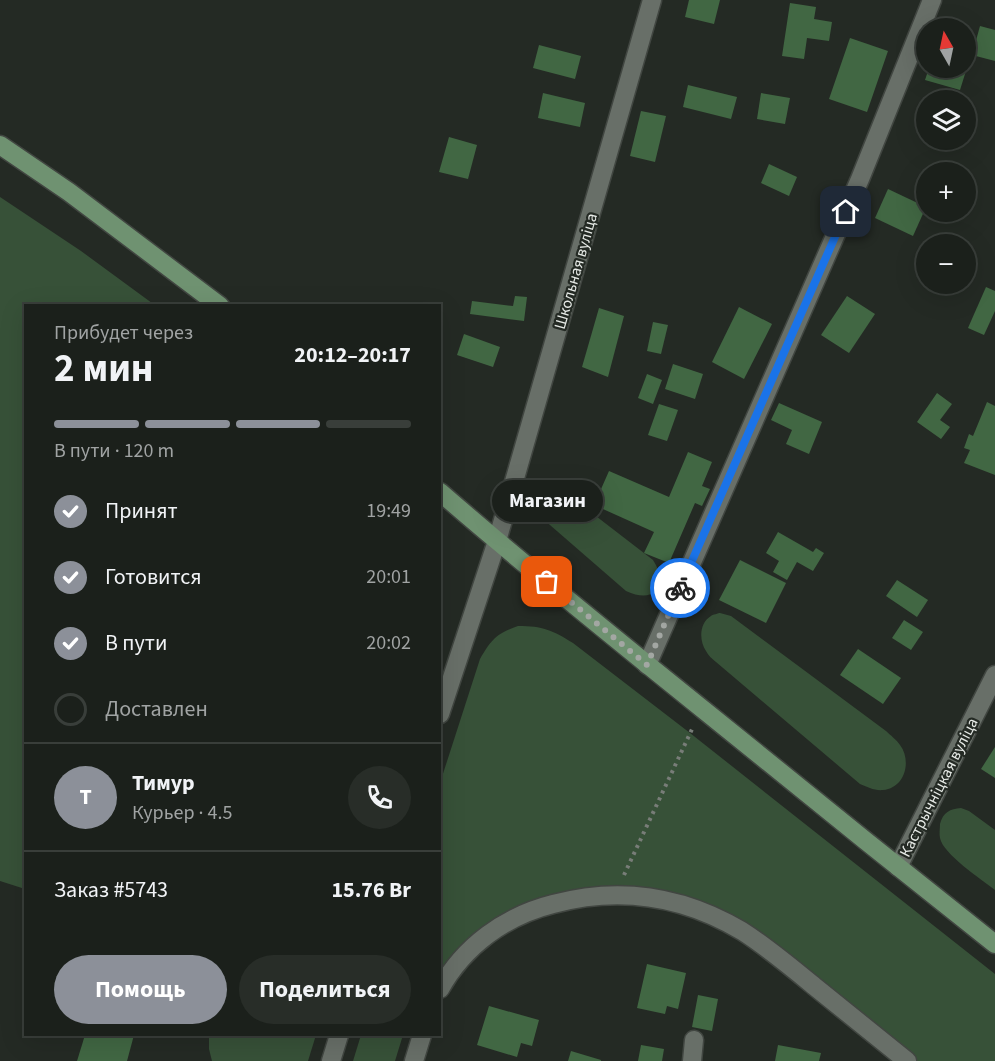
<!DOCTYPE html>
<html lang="ru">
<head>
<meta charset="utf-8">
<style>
	:root { --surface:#1b201b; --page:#282d28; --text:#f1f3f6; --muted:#a0a3a3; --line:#393e3a; --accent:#8c9099 }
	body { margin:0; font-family:"Source Sans 3",sans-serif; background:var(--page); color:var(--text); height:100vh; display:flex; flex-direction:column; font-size:22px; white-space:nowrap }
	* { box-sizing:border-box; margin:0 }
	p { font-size:20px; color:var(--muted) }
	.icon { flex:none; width:33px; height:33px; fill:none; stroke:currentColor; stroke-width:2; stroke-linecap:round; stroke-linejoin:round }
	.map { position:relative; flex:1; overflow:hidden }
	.side { position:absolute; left:24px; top:304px; width:417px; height:732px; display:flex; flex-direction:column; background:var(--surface); border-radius:0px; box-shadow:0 6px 24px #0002,0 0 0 2px var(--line) }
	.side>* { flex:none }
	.needle { width:39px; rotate:351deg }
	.buttons { position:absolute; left:916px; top:18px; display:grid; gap:12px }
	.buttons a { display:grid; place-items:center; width:60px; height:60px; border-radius:50%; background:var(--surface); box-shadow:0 6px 24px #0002,0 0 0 2px var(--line); font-size:30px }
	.pin { position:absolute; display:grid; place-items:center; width:51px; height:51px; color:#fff; margin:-26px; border-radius:12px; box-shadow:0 3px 9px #0006 }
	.courier { position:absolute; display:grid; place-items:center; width:60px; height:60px; margin:-30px; border:4px solid #1a73e8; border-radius:50%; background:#fff; color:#222; box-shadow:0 2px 8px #0007 }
	.bubble { position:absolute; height:42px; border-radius:21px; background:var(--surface); box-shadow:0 6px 24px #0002,0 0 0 2px var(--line); font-size:20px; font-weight:700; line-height:42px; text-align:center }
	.head em { font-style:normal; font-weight:700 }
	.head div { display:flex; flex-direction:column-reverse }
	.head { display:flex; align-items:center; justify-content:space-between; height:102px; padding:0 30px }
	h1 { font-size:39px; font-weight:700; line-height:45px }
	.bar { display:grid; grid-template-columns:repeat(4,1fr); gap:9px 6px; align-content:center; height:72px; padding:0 30px }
	.bar i { height:8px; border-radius:4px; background:var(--line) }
	.bar .on { background:var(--accent) }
	.bar p { grid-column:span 4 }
	.line { display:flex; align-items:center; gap:15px; padding:0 30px; border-top:2px solid var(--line) }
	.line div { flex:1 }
	.round { display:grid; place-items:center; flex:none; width:63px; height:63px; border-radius:32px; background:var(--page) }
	ol { padding:0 30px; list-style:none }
	li { display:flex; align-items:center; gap:18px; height:66px }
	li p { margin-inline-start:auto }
	li .icon { padding:6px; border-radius:50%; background:var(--accent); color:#fff; stroke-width:4 }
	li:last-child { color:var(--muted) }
	li i { width:33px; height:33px; border:3px solid var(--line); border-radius:50% }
	.action { display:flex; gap:12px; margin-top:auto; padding:12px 30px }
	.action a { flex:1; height:69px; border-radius:36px; background:var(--accent); color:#fff; font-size:24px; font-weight:700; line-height:69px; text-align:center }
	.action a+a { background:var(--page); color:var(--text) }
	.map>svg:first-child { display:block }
</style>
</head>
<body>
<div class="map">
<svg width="995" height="1061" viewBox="0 0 995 1061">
	<rect width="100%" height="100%" fill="#242a24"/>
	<g fill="#375138">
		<path d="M0,197L81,251L156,306H26L25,889L0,881Z"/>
		<path d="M543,481L553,483L653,560C669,585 655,605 626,591L535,512C525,500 525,496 534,483Z"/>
		<path d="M720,613L731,616L886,731C890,735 897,740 900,745C912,761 905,788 883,790C875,791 867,787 860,784L716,662C712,659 708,655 706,651C699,641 699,623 711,616C712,615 719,613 720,613Z"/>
		<path d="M518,626C543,626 552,630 573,643L690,733L995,974V1061H907L742,932L640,896L520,916L440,989V783L480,659C492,639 496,634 518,626Z"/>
		<path d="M961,808L969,811L995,830V890C981,879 943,854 940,838C939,834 940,828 940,824C943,812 950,809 961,808Z"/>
		<path d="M209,1035H316L308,1061H212L209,1049Z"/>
		<path d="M361,1035H403L395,1061H353Z"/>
	</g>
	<g fill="#416743">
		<path d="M689,0H720L714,24L685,17Z"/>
		<path d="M790,3L816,7L814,19L832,22L829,41L807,38L804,59L782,56Z"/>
		<path d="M980,26L995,30V61L972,55Z"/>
		<path d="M850,38L888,51L867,112L829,99Z"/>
		<path d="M539,45L581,56L575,79L533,68Z"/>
		<path d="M966,57L970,58L960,90L925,80L929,68H966Z"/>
		<path d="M688,85L737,97L731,119L683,107Z"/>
		<path d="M543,93L585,103L580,127L538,118Z"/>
		<path d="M761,93L790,98L785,124L757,119Z"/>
		<path d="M641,111L666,116L655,162L630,156Z"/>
		<path d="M449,137L477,145L468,179L439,172Z"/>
		<path d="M769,164L797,177L789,196L761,183Z"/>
		<path d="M888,189L926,207L913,236L875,218Z"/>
		<path d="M986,287L995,291V311L984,335L968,328Z"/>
		<path d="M515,296L527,297L524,321L470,314L472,301L513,306Z"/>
		<path d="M847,296L875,314L849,353L821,335Z"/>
		<path d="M739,307L772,324L744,379L712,362Z"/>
		<path d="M599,308L624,316L608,377L582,367Z"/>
		<path d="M653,322L668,325L661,354L647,351Z"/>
		<path d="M464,334L500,347L493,367L457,355Z"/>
		<path d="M673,364L703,374L695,399L665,389Z"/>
		<path d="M647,374L662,380L653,404L638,398Z"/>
		<path d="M937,393L952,404L940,420L950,427L941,439L917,422Z"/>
		<path d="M987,402L995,406V475L964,463L970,450L964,448L969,434L973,436Z"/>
		<path d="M779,403L822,422L809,454L786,444L792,430L771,420Z"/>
		<path d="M659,404L678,410L667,441L648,435Z"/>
		<path d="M688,452L712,462L702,486L710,489L702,506L695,503L669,563L644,553L654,532L594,505L609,471L669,497Z"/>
		<path d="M778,532L813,552L816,548L824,553L813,571L797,562L787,580L773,572L779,561L766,553Z"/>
		<path d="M740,560L786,583L766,623L719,600Z"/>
		<path d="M897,580L928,600L917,617L886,596Z"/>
		<path d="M904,620L923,632L911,650L892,638Z"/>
		<path d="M858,649L901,678L883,704L840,675Z"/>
		<path d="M995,747V778L981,769Z"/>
		<path d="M647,964L686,973L678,1009L667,1006L665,1014L637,1008Z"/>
		<path d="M698,995L718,999L712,1031L692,1027Z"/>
		<path d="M489,1006L539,1020L532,1046L521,1043L517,1057L477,1045Z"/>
		<path d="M85,1035H134L127,1061H77Z"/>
		<path d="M641,1045L664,1049L662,1061H638Z"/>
		<path d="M778,1045L821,1053L819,1061H775Z"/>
		<path d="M571,1051L601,1060V1061H568Z"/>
	</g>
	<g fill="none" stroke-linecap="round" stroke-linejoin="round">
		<g stroke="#414641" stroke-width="21">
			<g id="minor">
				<path d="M647,665L860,179L932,0"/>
				<path d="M440,714L497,541L652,0"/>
				<path d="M898,867L995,675"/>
				<path d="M440,989C464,946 505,916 553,904C620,886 683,896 742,931C767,947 791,967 814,986C845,1011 876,1036 907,1061"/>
				<path d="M331,1061L339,1035"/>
				<path d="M414,1061L422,1035"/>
				<path d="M692,1061L694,1040"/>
			</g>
		</g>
		<g stroke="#414641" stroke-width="21">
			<g id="major">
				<path d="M0,145L69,192L220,306"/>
				<path d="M440,492C526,567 616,639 705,711C801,789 898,867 995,944"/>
			</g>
		</g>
		<path stroke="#787d78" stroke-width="4" stroke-dasharray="3 4.5" stroke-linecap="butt" d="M624,875L693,727"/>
		<use href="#minor" stroke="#686f68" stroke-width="18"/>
		<use href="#major" stroke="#6f9271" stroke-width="18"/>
	</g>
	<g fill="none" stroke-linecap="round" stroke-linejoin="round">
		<path stroke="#a3a7a3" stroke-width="6" stroke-dasharray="0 10.8" d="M547,582L647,665L680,588"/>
		<path stroke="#1a73e8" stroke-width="8" d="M680,588L846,212"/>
	</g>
	<g text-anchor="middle" stroke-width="4.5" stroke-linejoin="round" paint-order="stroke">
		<g font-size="16" fill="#e7ebe7" stroke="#242a24">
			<text transform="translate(575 271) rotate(-74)" y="6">Школьная вуліца</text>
			<text transform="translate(938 787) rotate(-63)" y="6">Кастрычніцкая вуліца</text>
		</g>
	</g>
</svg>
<div class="buttons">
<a><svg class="needle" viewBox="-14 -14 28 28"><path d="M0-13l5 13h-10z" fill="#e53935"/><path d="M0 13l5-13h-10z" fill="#a0a3a3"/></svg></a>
<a><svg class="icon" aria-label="layers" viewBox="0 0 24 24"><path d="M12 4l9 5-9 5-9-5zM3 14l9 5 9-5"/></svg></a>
<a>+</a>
<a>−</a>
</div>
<div class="pin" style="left:547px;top:582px;background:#ea580c"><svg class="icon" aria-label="bag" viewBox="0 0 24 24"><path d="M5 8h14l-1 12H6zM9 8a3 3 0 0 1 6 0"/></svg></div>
<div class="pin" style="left:846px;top:212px;background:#1f2937"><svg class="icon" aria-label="home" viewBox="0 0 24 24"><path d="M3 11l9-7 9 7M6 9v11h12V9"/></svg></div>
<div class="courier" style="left:680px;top:588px"><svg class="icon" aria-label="bike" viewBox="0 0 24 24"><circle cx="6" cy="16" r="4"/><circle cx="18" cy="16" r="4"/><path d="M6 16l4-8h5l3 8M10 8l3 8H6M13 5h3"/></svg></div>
<div class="bubble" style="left:492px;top:480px;width:111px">Магазин</div>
<section class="side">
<div class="head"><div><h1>2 мин</h1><p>Прибудет через</p></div><em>20:12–20:17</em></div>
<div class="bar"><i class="on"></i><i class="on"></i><i class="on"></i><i></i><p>В пути · 120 m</p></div>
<ol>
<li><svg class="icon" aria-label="check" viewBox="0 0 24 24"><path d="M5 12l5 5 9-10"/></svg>Принят<p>19:49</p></li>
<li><svg class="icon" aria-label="check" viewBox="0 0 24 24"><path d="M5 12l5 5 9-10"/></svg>Готовится<p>20:01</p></li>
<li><svg class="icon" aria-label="check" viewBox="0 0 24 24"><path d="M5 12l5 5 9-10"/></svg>В пути<p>20:02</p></li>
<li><i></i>Доставлен</li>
</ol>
<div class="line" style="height:108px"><b class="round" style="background:var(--accent);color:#fff">Т</b><div><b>Тимур</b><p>Курьер · 4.5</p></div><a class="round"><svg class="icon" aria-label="phone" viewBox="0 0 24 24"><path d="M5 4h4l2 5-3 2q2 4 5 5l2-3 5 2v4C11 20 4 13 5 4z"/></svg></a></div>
<div class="line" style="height:78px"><div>Заказ #5743</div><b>15.76 Br</b></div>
<div class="action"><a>Помощь</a><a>Поделиться</a></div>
</section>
</div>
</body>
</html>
